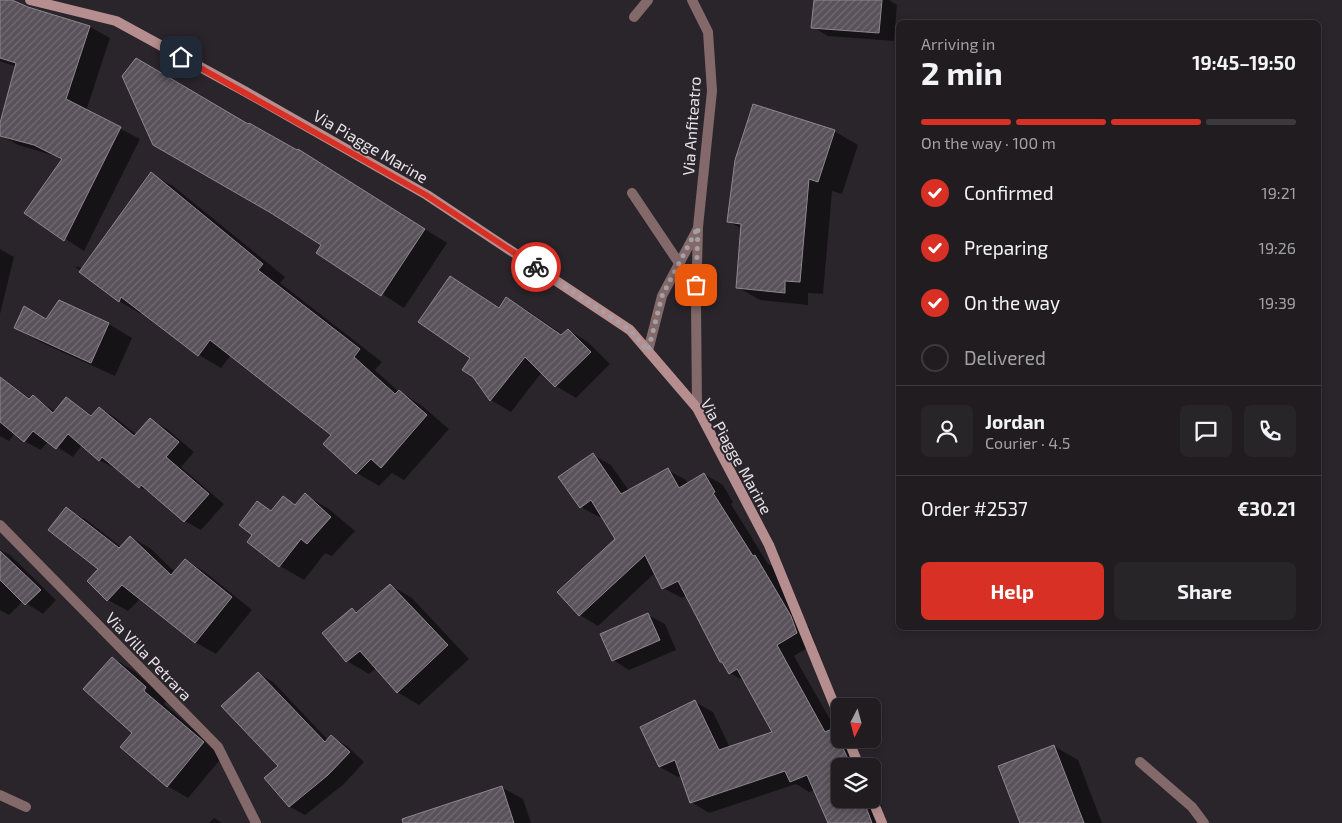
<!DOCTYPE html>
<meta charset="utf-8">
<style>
body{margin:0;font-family:"Exo 2",sans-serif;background:#282529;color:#f1f3f6;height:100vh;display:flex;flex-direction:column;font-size:19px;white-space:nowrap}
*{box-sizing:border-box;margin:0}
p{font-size:16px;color:#a2a1a5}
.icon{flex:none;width:28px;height:28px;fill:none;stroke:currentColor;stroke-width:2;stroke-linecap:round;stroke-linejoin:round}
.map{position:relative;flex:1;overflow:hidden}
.details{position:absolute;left:896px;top:20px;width:425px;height:610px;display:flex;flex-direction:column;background:#201c20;border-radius:8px;box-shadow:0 2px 8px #0003,0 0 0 1px #3d3a3e}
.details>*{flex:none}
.needle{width:32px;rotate:186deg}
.tools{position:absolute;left:831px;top:698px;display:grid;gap:10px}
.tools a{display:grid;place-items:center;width:50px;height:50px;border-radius:8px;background:#201c20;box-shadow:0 2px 8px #0003,0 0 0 1px #3d3a3e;font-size:25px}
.pin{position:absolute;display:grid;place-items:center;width:42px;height:42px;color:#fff;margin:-21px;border-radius:10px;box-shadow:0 2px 8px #0006}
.courier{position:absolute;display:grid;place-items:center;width:50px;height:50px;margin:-25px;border:4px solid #d93025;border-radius:50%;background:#fff;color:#222;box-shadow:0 1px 6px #0007}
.head em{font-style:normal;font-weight:700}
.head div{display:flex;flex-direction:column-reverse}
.head{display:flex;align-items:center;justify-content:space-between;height:85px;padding:0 25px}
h1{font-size:32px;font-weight:700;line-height:38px}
.bar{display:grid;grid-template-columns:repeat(4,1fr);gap:8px 5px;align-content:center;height:60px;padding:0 25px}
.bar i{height:6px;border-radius:4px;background:#3d3a3e}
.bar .selected{background:#d93025}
.bar p{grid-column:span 4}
.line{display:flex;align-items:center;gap:12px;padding:0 25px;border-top:1px solid #3d3a3e}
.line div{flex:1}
.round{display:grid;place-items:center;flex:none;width:52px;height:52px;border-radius:8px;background:#282529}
ol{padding:0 25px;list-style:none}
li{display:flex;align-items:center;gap:15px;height:55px}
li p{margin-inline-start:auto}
li .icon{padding:5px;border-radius:50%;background:#d93025;color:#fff;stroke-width:4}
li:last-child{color:#a2a1a5}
li i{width:28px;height:28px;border:2px solid #3d3a3e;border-radius:50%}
.primary-button{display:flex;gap:10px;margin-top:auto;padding:10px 25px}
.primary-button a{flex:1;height:58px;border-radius:8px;background:#d93025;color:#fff;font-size:20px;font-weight:700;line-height:58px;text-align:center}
.primary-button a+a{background:#282529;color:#f1f3f6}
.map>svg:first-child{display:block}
</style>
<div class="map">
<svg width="1342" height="823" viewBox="0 0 1342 823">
<defs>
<pattern id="building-hatch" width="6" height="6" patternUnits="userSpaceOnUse" patternTransform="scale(1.25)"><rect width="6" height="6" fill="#59525a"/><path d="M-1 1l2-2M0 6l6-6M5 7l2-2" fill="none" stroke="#716b72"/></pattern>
</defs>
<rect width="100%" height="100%" fill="#2a252b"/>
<path fill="#0007" d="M 0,0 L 7,0 L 90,27 L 110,38 L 86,111 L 140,139 L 84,251 L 26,213 L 63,160 L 55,156 L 18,145 L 0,135 L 0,128 L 17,67 L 0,61 Z
M 815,0 L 889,0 L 897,5 L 894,41 L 828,36 L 813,27 Z
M 248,126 L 321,164 L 447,243 L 404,308 L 382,294 L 322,245 Z
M 834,131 L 858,145 L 842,194 L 832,191 L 823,294 L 808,293 L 808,305 L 760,300 L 737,287 L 742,229 L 728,221 Z
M 151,174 L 173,186 L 285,277 L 280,283 L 382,362 L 375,370 L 399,392 L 421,405 L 449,429 L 404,480 L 392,473 L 379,486 L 357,473 L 325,444 L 333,435 L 231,355 L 221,368 L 199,355 L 142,312 L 141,314 L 119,301 L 74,266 L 119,277 Z
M 0,249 L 14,257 L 0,314 Z
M 451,278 L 500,308 L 507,299 L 527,310 L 563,335 L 568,330 L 588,342 L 610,364 L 576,398 L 556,386 L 542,372 L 511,412 L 491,400 L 474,376 L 471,358 Z
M 46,321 L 109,324 L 132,338 L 115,376 L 40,342 L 16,328 Z
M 0,377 L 31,399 L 33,397 L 56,412 L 66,398 L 93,416 L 100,408 L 116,418 L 137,435 L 151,420 L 167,429 L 194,452 L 181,467 L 224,504 L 201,530 L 185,521 L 156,496 L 140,487 L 117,468 L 116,469 L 99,460 L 82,445 L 73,457 L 48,441 L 41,450 L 24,441 L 15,433 L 9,441 L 0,436 Z
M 593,455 L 611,465 L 629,491 L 667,470 L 686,480 L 688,484 L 704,474 L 723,485 L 733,502 L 731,504 L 768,564 L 774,567 L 809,628 L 815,643 L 794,656 L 836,730 L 840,732 L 840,739 L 852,740 L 864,766 L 840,766 L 840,799 L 872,799 L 872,786 L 882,807 L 880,808 L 886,823 L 830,823 L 815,790 L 809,792 L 796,784 L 709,813 L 691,802 L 682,775 L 678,777 L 660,767 L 695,702 L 713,712 L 730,748 L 774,733 L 746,682 L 730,673 L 687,595 L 682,598 L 663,588 L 655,573 L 598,626 L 580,615 L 559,593 L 617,539 L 602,515 L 599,517 L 581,507 Z
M 305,495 L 329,509 L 355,531 L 332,556 L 325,553 L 304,580 L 280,566 L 249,542 L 254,534 L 257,503 L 272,511 L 283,498 L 296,505 Z
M 66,509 L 87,520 L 121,547 L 131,537 L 151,549 L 175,572 L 185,560 L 205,572 L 252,610 L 216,654 L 195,642 L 141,598 L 128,611 L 108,600 L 100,569 Z
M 0,550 L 10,555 L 56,600 L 43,614 L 23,601 L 9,615 L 0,610 Z
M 390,585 L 412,598 L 469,659 L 419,705 L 397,692 L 376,668 L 369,674 L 347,661 L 352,610 L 358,613 Z
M 648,615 L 665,624 L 676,650 L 629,670 L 613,660 Z
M 113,658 L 134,671 L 167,700 L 164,704 L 224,755 L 188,798 L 167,786 L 134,733 Z
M 258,673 L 273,682 L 328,740 L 332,737 L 347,746 L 364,762 L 344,784 L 305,815 L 290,807 L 266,778 L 280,766 Z
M 1054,746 L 1078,760 L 1102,823 L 1021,823 Z
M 501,787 L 523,799 L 531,823 L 433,823 Z
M 214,818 L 222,823 L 209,823 Z"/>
<path fill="url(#building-hatch)" stroke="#8f878f" d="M 0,0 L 12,0 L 28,7 L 90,26 L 66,99 L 121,127 L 64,241 L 24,213 L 62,159 L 34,145 L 0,136 L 0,123 L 16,63 L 0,58 Z
M 814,0 L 882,0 L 879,33 L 811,28 Z
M 136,58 L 248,124 L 249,123 L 297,150 L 298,149 L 425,229 L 381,296 L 316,253 L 321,245 L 271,213 L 153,145 L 122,76 Z
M 753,104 L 835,130 L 818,182 L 809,179 L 800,282 L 785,281 L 785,293 L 736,288 L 741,224 L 727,222 L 735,160 Z
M 151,172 L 263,264 L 258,270 L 360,349 L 354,357 L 395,394 L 399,390 L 427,415 L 381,468 L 371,459 L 356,474 L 323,444 L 331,435 L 210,340 L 198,356 L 121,297 L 119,302 L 79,272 Z
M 450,276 L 499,308 L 506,297 L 561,335 L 568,329 L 591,352 L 555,387 L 525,357 L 490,401 L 473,377 L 462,370 L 470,358 L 418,322 Z
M 59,300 L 109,323 L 91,363 L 14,328 L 24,306 L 46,319 Z
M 0,377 L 29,399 L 33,395 L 53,413 L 66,397 L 91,416 L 99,407 L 134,436 L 150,418 L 179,442 L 166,457 L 209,494 L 184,522 L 141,485 L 139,488 L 102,457 L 99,461 L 68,434 L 56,449 L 33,431 L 24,442 L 0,422 Z
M 593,453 L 621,494 L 668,468 L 679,488 L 704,473 L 715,492 L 713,493 L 753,556 L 755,555 L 791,616 L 797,633 L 777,645 L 825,732 L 834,728 L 847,757 L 840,761 L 840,799 L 863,799 L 872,823 L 828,823 L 807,775 L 790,782 L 785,771 L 690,803 L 675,760 L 659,767 L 640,727 L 695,700 L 719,750 L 772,732 L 737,669 L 729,674 L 722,662 L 720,662 L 678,581 L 662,589 L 645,555 L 579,616 L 557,592 L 615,539 L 591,500 L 580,508 L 558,477 Z
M 305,493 L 331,517 L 307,544 L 301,539 L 279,567 L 247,542 L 252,535 L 239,525 L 257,501 L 271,511 L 283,496 L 295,505 Z
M 66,507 L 119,548 L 130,536 L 171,575 L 185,559 L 232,597 L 195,643 L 122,585 L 107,601 L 87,581 L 98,569 L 48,530 Z
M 0,551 L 41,590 L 25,605 L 0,580 Z
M 390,584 L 448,645 L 397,693 L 360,651 L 346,662 L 322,633 L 352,608 L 356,613 Z
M 648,613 L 660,640 L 612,661 L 600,634 Z
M 112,657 L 146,687 L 144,691 L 204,742 L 167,787 L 120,747 L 132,733 L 83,689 Z
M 258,672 L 325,742 L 331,735 L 350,752 L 328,775 L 289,807 L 264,778 L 278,766 L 221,706 Z
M 1054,745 L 1084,823 L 1020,823 L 998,766 Z
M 502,786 L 514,823 L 403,823 L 402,819 Z"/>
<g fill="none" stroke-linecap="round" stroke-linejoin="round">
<path stroke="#836969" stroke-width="10" d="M 634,17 L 648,0
M 632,193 L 679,263"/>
<path stroke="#836969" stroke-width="10" d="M 692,0 L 708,32 L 712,91 L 698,227 L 696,304 L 697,408
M 648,351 L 662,296 L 697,230
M 0,525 L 218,747 L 256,823
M 1140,762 L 1192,807 L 1204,823
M 0,795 L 26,807"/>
<path stroke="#b78e8f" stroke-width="10" d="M 30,0 L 116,21 L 246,92 L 427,195 L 630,330 L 697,408 L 769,545 L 840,719
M 848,739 L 859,766
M 872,799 L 882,823"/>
</g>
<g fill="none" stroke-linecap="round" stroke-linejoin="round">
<path stroke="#a4a0a5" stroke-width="5" stroke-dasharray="0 9" d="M 536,267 L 630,330 L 648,351 L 662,296 L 698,227 L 696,285"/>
<path stroke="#d93025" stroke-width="6" d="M 181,57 L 426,195 L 536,267"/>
</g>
<g text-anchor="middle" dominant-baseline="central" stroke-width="4" stroke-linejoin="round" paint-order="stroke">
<g font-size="16" fill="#e6e2e6" stroke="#2a252b">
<text transform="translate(691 126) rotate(-86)">Via Anfiteatro</text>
<text transform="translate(371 146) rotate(30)">Via Piagge Marine</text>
<text transform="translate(737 456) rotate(61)">Via Piagge Marine</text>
<text transform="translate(149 656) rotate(46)">Via Villa Petrara</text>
</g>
</g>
</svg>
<div class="tools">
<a><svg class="needle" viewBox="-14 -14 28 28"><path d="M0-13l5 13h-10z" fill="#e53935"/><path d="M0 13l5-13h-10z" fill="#a2a1a5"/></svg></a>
<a><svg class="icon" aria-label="layers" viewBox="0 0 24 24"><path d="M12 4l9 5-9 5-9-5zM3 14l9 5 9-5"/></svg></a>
</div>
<div class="pin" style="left:696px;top:285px;background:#ea580c"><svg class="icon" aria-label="bag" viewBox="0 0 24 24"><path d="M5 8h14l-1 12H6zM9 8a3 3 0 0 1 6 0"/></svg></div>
<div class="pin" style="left:181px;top:57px;background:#1f2937"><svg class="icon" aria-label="home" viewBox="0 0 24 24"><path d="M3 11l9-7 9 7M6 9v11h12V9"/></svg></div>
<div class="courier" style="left:536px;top:267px"><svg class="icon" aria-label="bike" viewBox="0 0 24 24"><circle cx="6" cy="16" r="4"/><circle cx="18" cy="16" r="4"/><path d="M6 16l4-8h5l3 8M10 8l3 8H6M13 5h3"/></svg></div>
<section class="details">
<div class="head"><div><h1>2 min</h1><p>Arriving in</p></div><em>19:45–19:50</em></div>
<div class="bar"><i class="selected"></i><i class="selected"></i><i class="selected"></i><i></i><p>On the way · 100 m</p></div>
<ol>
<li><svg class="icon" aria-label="check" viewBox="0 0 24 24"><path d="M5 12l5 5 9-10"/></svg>Confirmed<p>19:21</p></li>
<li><svg class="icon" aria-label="check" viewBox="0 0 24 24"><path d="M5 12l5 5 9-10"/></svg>Preparing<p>19:26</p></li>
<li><svg class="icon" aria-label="check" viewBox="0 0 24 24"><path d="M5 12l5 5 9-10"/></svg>On the way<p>19:39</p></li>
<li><i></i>Delivered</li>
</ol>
<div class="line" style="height:90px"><a class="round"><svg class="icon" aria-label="person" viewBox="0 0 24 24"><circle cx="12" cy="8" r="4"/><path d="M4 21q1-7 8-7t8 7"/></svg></a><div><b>Jordan</b><p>Courier · 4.5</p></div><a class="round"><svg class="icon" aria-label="chat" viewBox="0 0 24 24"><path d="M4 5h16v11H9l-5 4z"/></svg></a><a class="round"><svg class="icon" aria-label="phone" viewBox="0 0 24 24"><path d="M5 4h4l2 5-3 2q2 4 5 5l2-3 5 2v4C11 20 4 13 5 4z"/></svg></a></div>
<div class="line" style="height:65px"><div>Order #2537</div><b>€30.21</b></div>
<div class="primary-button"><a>Help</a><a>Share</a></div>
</section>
</div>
